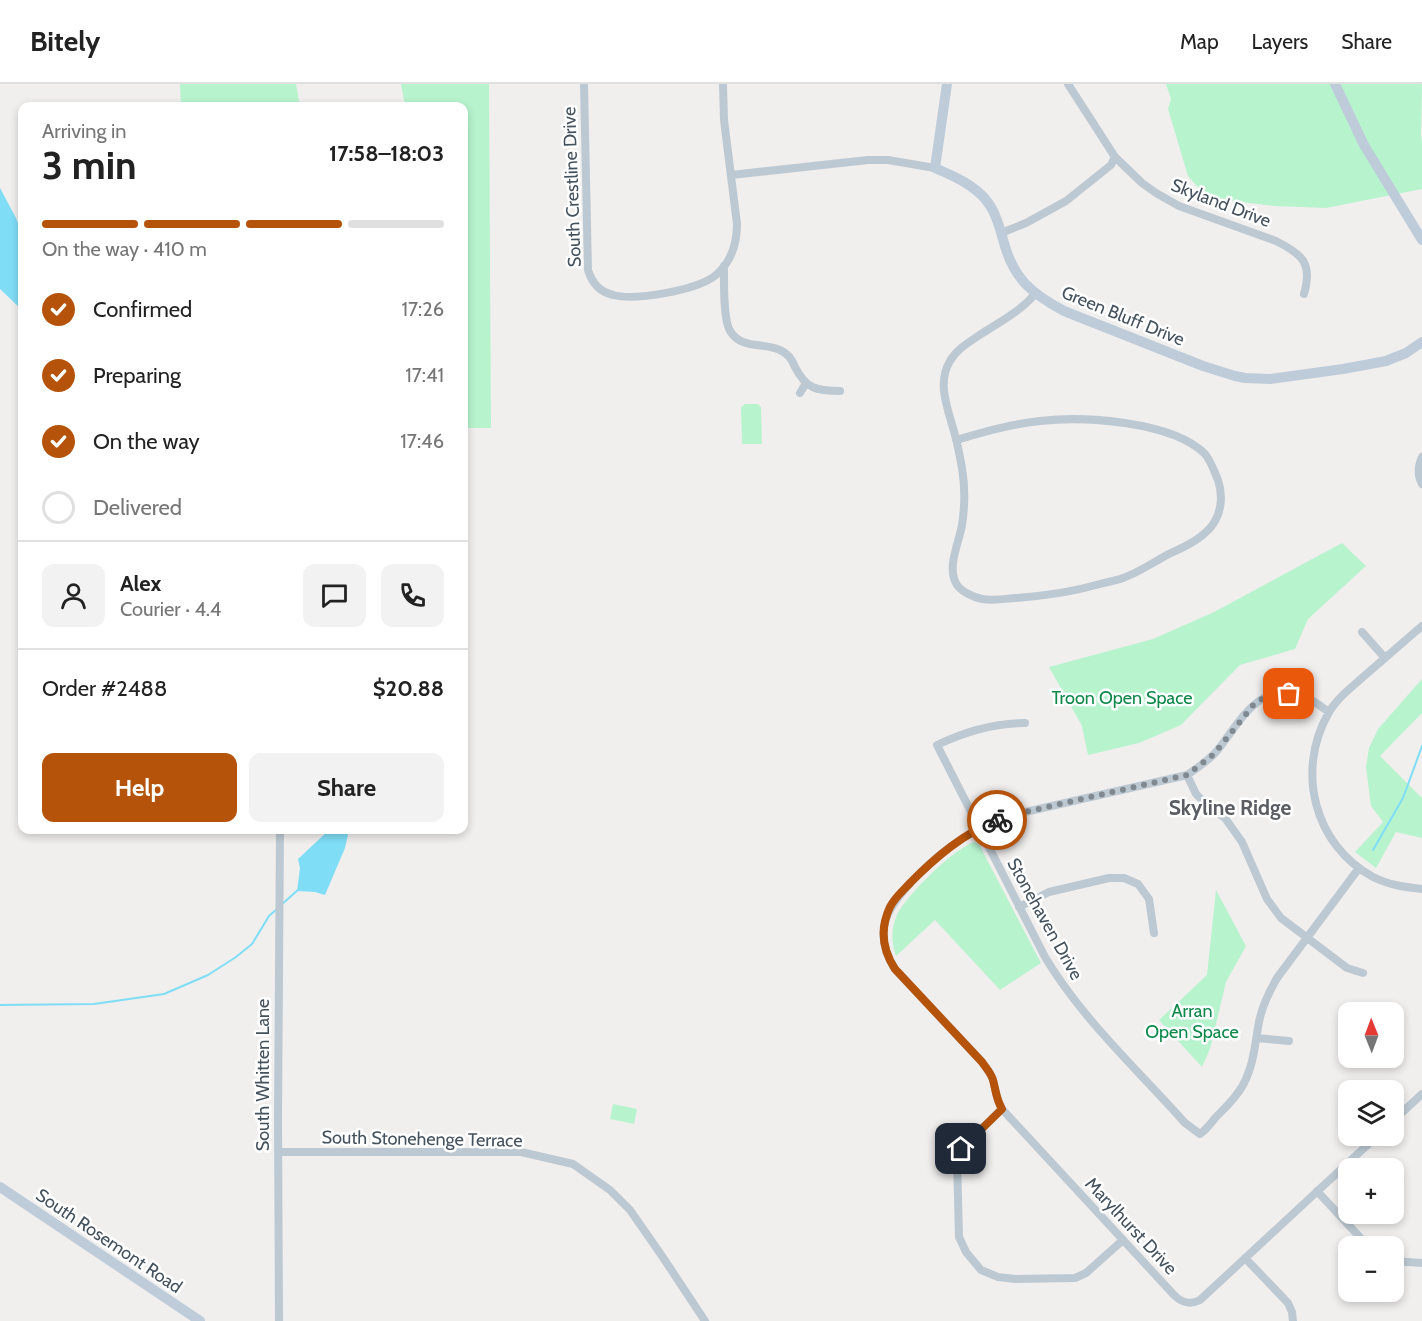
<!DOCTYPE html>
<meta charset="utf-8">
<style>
body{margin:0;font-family:Cabin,sans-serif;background:#f2f2f2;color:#222;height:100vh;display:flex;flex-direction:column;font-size:22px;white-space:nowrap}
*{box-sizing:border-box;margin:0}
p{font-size:20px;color:#767676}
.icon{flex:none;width:33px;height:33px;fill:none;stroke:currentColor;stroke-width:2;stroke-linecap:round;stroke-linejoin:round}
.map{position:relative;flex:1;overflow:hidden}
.sheet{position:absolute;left:18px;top:18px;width:450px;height:732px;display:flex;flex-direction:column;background:#fff;border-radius:12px;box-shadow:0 3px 9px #0003}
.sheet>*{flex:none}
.needle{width:39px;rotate:359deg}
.controls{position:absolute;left:1338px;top:918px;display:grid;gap:12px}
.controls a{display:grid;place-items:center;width:66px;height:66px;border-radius:12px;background:#fff;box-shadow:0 3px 9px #0003;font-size:30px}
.pin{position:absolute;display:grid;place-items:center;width:51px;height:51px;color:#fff;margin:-26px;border-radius:12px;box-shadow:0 3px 9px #0006}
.courier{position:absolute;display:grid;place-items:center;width:60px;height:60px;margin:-30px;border:4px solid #b45309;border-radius:50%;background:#fff;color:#222;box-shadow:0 2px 8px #0007}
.summary em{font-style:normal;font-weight:700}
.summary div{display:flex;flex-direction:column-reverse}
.summary{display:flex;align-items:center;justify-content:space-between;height:102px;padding:0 24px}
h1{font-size:39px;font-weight:700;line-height:45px}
.bar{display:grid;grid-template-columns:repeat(4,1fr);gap:9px 6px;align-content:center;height:72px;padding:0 24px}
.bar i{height:8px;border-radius:4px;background:#e0e0e0}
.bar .current{background:#b45309}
.bar p{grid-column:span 4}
.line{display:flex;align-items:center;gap:15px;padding:0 24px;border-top:2px solid #e0e0e0}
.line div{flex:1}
.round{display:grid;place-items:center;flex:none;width:63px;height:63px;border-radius:12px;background:#f2f2f2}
ol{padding:0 24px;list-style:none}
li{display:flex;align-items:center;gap:18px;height:66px}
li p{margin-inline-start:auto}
li .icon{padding:6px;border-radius:50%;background:#b45309;color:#fff;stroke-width:4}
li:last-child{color:#767676}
li i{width:33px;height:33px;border:3px solid #e0e0e0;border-radius:50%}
.action{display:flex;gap:12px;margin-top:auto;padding:12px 24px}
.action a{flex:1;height:69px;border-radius:12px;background:#b45309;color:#fff;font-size:24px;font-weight:700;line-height:69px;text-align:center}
.action a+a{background:#f2f2f2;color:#222}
header{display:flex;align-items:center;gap:36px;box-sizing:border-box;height:84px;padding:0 30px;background:#fff;border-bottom:2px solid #e0e0e0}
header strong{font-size:28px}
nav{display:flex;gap:33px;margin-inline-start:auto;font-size:21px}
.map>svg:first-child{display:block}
</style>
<header>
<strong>Bitely</strong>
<nav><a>Map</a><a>Layers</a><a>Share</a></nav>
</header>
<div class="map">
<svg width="1422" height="1237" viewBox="0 0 1422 1237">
<rect width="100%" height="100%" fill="#f1eeee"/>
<path fill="#b7f4ce" d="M 180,0 L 296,0 L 300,22 L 181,22 Z
M 401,0 L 489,0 L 491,344 L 464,344 L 464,22 L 405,22 Z
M 1166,0 L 1422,0 L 1421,51 L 1422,60 L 1422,105 L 1326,124 L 1275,122 L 1226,116 L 1204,110 L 1188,92 L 1168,25 L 1171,15 Z
M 745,320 L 758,320 L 761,323 L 762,360 L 742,360 L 741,323 Z
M 1342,459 L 1366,482 L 1308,535 L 1295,565 L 1240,581 L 1181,641 L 1139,659 L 1088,671 L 1082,642 L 1049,583 L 1153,555 L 1214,528 Z
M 1422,595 L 1422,629 L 1380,672 L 1422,714 L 1422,754 L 1396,748 L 1376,784 L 1355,768 L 1383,738 L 1371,722 L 1366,683 L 1369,664 L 1378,645 Z
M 975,758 L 980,762 L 985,772 L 1041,879 L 1000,906 L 935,836 L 896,872 C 891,858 891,844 897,831 C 905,813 956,762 975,758 Z
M 1216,806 L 1246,862 L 1226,898 L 1210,965 L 1202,983 L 1159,936 L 1207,891 Z
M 613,1020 L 637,1025 L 634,1040 L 610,1035 Z"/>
<path fill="#7fdef6" d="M 0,104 L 16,134 L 22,149 L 22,224 L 20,224 L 0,205 Z
M 329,746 L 349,746 L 345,764 L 325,811 L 315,808 L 297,807 L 300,784 L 298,775 Z"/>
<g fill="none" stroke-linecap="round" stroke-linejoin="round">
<path stroke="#7fdef6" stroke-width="2" d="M 1373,766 L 1403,714 L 1422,662
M 281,821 L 299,805
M 0,921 L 94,920 L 164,910 L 208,891 L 236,873 L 252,860 L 269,832 L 277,825"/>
<path stroke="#bdc9d2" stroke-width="8" d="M 584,0 L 588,186 C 592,199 600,208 613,211 C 636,217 698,206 716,191 C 731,178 737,159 737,140 L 724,36 L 723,0
M 1068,0 L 1115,73 L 1142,99 L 1156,109 L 1179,122 L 1276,157 C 1302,170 1313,179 1304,210
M 731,91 L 868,76 L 888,76 L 935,84
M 1001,149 L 1026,139 L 1066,117 L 1111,81 L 1115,73
M 724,182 C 724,197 723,235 730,247 C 742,266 763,258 780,266 C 787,269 792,275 795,283 C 806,305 817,307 840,307
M 800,309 L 806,299
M 956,356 C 984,348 1011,340 1040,337 C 1083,332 1172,337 1205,370 C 1211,377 1214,387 1218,396 C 1224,414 1221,435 1206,448 C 1195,459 1179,465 1165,472 C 1151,480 1137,489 1123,494 C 1115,497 1107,498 1100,500 C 1072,508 1044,512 1015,514 C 1004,515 992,517 982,515 C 973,513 962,508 957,501 C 946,484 959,459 962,441 C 965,422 965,402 962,384 C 960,373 958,362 955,351 C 949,328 936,300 950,277 C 956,266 968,259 978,252 C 998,239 1020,228 1035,210
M 1422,373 C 1418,382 1417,391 1422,400
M 1422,542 C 1402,559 1383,576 1363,593 C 1351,604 1336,615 1328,630 C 1296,687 1314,761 1373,793 C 1389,801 1405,803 1422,805
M 1362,548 L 1385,574
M 1329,628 C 1321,623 1314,616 1305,613 C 1259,594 1240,639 1216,668 C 1208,677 1197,684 1187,691 L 1012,731 C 975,743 944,764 917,792 C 889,821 870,846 895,885 L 982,978 C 986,984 991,989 993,996 C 996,1007 996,1015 1002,1025 L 1174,1211 C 1182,1219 1190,1221 1200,1216 L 1377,1052
M 1025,639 C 994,639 966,647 937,661 L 1045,873 C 1082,935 1137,985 1185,1039 L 1200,1050 C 1207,1045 1211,1039 1216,1033 C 1226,1023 1236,1014 1243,1001 C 1254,981 1255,959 1259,938 C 1262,922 1269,908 1277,894 L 1359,784
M 1187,691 L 1196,710 L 1208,722 L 1225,734 L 1242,758 L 1267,815 L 1281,834 L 1347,884 L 1363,889
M 1019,823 L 1049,808 L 1109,794 L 1124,794 L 1138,800 L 1149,815 L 1154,849
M 1257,954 L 1289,957
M 1002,1025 L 961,1065 L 957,1074 L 959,1153 L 966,1168 L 981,1186 L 998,1193 L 1015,1195 L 1075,1194 L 1086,1189 L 1123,1156
M 1394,1036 L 1422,1010
M 278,1068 L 521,1068 L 573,1080 L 610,1106 L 630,1126 L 662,1172 L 705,1237
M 1317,1107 L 1368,1162
M 1245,1174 L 1288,1219 L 1292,1228 L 1293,1237
M 1394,1177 L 1422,1179
M 279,1237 L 278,1034 L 280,746"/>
<path stroke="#beccda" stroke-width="10" d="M 947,0 L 935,84 C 953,92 973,100 986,116 C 996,128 1000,145 1004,159 C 1014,195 1032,210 1064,227 L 1203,282 L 1235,292 L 1245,294 L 1270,295 L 1343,285 L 1386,277 L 1406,269 L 1422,258
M 1335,0 L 1364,61 L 1422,156
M 0,1103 L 200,1237"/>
</g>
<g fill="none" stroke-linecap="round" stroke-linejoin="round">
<path stroke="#818990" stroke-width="6" stroke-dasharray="0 10.8" d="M 997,736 L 1012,731 L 1187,691 L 1214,670 L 1255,619 C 1266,612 1276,609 1289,610"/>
<path stroke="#b45309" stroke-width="8" d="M 961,1065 L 1002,1025 C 996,1015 996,1007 993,996 C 991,989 986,984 982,978 L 895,885 C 882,865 880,844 890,823 C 895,813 904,806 911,798 C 937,772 963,750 997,736"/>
</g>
<g text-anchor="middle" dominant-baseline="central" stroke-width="5" stroke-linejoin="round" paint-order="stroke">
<g font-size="18" fill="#44525e" stroke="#fff">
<text transform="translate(572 103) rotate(-92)">South Crestline Drive</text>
<text transform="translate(1221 119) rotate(21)">Skyland Drive</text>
<text transform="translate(1123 232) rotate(22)">Green Bluff Drive</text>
<text transform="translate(1045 835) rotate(61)">Stonehaven Drive</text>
<text transform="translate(263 991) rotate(-90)">South Whitten Lane</text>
<text transform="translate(422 1055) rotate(1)">South Stonehenge Terrace</text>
<text transform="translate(1131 1142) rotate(47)">Marylhurst Drive</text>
<text transform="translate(109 1157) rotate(34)">South Rosemont Road</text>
</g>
<g font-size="18" fill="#0c8849" stroke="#fff">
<text x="1122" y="614">Troon Open Space</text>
<text x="1192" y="927">Arran<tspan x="1192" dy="21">Open Space</tspan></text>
</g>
<g font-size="21" font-weight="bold" fill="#5a5e64" stroke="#fff">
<text x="1230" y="723">Skyline Ridge</text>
</g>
</g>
</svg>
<div class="controls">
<a><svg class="needle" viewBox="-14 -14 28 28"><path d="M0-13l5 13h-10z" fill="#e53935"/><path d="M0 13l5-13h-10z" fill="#767676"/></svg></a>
<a><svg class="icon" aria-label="layers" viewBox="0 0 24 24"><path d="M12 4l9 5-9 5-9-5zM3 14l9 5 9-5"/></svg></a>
<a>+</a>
<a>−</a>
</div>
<div class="pin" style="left:1289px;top:610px;background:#ea580c"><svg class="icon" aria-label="bag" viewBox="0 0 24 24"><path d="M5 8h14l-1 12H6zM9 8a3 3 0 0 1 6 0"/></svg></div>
<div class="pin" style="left:961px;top:1065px;background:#1f2937"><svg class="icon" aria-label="home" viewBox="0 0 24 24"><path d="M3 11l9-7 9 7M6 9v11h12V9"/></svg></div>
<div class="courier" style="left:997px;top:736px"><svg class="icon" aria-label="bike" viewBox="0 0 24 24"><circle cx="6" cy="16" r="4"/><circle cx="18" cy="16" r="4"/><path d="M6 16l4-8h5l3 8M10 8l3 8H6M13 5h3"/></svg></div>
<section class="sheet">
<div class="summary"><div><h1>3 min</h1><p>Arriving in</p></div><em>17:58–18:03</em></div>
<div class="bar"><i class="current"></i><i class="current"></i><i class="current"></i><i></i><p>On the way · 410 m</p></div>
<ol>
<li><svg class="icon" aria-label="check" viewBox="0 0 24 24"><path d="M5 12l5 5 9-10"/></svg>Confirmed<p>17:26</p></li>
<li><svg class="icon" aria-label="check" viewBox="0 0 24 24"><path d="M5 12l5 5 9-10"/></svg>Preparing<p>17:41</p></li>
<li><svg class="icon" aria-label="check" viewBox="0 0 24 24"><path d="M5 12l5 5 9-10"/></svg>On the way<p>17:46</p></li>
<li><i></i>Delivered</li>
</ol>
<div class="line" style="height:108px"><a class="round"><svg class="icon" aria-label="person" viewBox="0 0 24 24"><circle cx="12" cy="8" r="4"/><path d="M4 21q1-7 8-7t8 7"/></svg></a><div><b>Alex</b><p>Courier · 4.4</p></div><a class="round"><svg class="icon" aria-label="chat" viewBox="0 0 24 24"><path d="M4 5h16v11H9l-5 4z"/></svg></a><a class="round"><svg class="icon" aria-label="phone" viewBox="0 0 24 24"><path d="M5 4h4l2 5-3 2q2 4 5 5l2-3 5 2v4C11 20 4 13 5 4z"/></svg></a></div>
<div class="line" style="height:78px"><div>Order #2488</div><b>$20.88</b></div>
<div class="action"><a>Help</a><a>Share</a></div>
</section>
</div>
